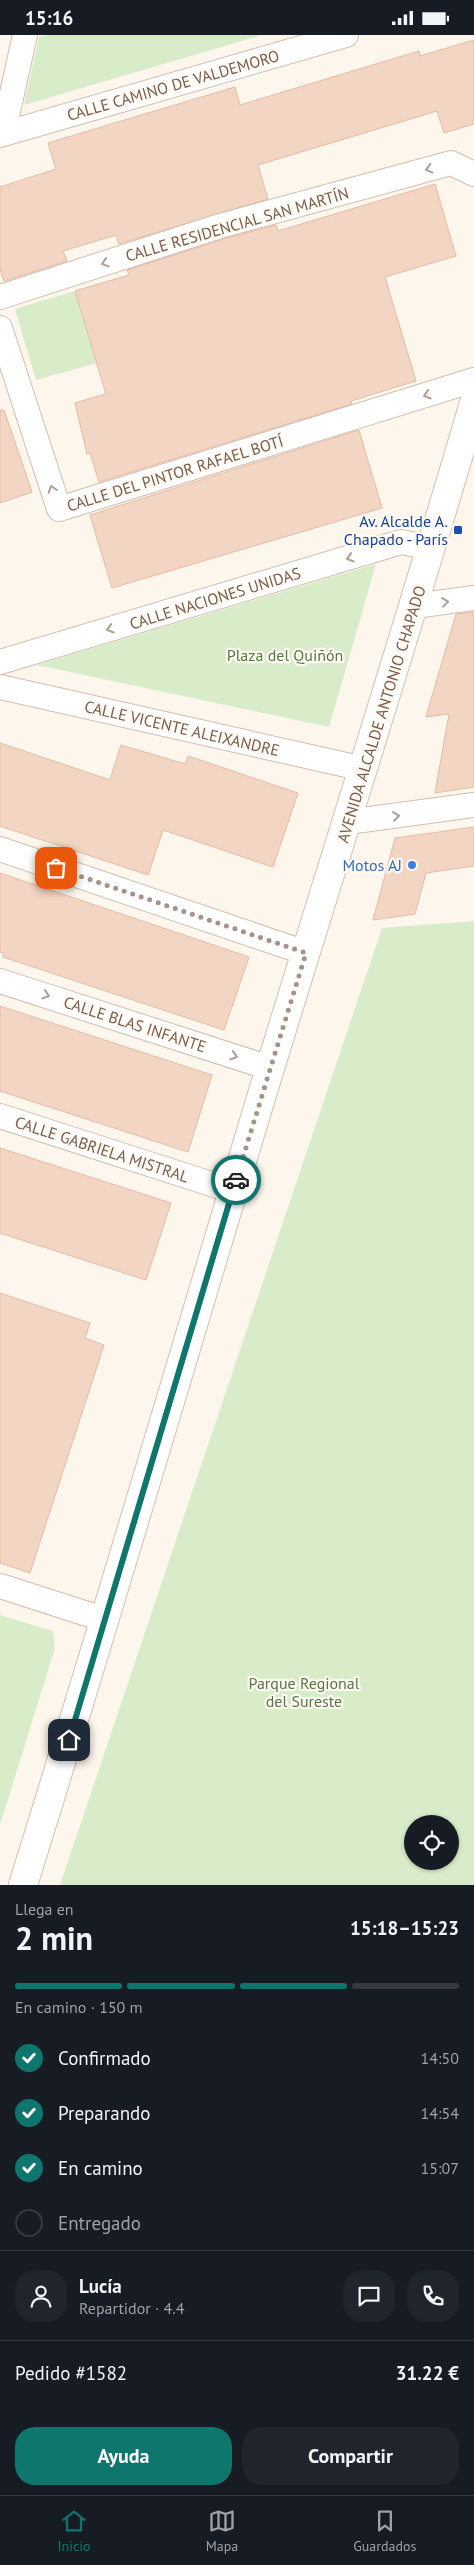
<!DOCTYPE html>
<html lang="es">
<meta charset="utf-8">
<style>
body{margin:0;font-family:"PT Sans",sans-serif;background:#20242c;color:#f1f3f6;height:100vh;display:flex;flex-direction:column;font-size:19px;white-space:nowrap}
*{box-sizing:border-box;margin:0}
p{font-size:16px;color:#9ea1a6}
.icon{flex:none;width:28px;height:28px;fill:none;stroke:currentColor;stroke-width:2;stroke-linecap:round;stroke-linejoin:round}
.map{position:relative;height:1850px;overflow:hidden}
.side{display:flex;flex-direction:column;background:#171b24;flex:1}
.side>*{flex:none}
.buttons{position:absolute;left:404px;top:1780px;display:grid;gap:10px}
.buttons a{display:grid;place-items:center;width:55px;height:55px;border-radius:50%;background:#171b24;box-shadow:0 1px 4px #0004;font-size:25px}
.pin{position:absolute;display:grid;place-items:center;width:42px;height:42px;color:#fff;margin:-21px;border-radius:10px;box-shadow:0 2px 8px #0006}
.courier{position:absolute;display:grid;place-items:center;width:50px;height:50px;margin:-25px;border:4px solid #0f766e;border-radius:50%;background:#fff;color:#222;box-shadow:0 1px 6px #0007}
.head em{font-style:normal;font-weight:800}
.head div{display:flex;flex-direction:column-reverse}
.head{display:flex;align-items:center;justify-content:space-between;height:85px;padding:0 15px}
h1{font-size:32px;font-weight:800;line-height:38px}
.bar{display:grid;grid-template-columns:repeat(4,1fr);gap:8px 5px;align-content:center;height:60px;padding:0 15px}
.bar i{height:6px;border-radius:4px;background:#363941}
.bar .current{background:#0f766e}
.bar p{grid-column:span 4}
.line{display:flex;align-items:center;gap:12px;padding:0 15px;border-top:1px solid #363941}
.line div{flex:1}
.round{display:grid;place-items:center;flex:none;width:52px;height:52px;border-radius:20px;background:#20242c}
ol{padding:0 15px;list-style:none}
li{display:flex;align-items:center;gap:15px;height:55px}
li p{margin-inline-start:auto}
li .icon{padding:5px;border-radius:50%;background:#0f766e;color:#fff;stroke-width:4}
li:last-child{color:#9ea1a6}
li i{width:28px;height:28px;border:2px solid #363941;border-radius:50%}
.button{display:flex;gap:10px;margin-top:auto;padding:10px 15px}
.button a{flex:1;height:58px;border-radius:20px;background:#0f766e;color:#fff;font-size:20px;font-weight:800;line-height:58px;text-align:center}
.button a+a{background:#20242c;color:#f1f3f6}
.status{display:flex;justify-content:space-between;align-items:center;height:35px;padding:0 25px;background:#171b24;direction:ltr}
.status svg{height:14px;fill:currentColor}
.menu{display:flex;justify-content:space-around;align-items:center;height:70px;border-top:1px solid #363941;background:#171b24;font-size:14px;color:#9ea1a6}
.menu a{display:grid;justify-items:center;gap:2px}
.menu .current{color:#0f766e}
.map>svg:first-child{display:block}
</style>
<div class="status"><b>15:16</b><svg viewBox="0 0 49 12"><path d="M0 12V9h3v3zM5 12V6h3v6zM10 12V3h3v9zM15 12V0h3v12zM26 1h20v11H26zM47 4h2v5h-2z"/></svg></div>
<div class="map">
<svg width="474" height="1850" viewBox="0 0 474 1850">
<rect width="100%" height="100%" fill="#fdf6ec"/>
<path fill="#d8ecc9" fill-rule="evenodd" d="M 45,0 L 262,0 L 24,70 L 39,2 Z
M 75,256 L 97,328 L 36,345 L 15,274 Z
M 376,529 L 329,692 L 37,630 Z
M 474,886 L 474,1850 L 60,1850 L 382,893 ZM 412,1789 L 450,1789 L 450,1826 L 412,1826 Z
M 0,1580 L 53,1596 L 55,1613 L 0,1790 Z"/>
<path fill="#f3d5c3" stroke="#e6bba3" d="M 474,5 L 474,89 L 444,98 L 437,76 L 258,130 L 268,164 L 119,209 L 116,200 L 63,216 L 67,226 L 4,246 L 0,235 L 0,152 L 56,134 L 48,108 L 235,52 L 240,70 L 419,16 L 420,21 Z
M 435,149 L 456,221 L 385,242 L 416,346 L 351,366 L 352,369 L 99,447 L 90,418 L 87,419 L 75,368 L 106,359 L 75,256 L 129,240 L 127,235 L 224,204 L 276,190 L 278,196 Z
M 0,375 L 4,375 L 32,457 L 0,468 Z
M 359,395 L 382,473 L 112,553 L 90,480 Z
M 474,577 L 474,752 L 435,758 L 449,679 L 426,682 L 456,579 Z
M 0,708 L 110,745 L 121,710 L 185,729 L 188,721 L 298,758 L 273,832 L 163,795 L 148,840 L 0,791 Z
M 474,792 L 474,831 L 426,838 L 415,879 L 373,885 L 395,803 Z
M 0,838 L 249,922 L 224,995 L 3,922 L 4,918 L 0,917 Z
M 0,971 L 212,1040 L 188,1117 L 0,1056 Z
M 0,1113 L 171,1168 L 146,1245 L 0,1198 Z
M 0,1258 L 90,1288 L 85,1303 L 104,1310 L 30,1538 L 0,1528 Z"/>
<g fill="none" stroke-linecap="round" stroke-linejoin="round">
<defs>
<path id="street" d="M 3,99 L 25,0
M 0,100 L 346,0
M 0,262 L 220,191 L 451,128 L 474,139
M 0,293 L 59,474 L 474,345
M 415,571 L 474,563
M 0,627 L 401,507 L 431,513
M 0,652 L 364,734
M 348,787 L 474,770
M 0,814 L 306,918
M 0,946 L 270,1033
M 0,1081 L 233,1156
M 0,1551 L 106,1585"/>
<path id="secondary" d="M 23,1850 C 106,1585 184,1318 264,1053 C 334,824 407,597 474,368"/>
</defs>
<use href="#street" stroke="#d1beb0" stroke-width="26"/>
<use href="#secondary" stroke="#d6c0b0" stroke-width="30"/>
<use href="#street" stroke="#fff" stroke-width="24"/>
<use href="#secondary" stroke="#fff" stroke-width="28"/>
</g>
<defs><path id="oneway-chevron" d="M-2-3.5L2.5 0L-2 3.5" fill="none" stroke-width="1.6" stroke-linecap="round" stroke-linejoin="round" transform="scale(1.25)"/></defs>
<g stroke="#af9d94">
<use href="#oneway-chevron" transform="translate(429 134) rotate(165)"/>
<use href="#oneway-chevron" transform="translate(105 228) rotate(162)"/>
<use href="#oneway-chevron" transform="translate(427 360) rotate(163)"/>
<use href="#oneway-chevron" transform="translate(52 454) rotate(-108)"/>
<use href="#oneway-chevron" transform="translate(350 523) rotate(163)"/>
<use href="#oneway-chevron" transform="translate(445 567) rotate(-7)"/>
<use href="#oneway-chevron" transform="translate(110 594) rotate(163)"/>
<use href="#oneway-chevron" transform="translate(396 781) rotate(-8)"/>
<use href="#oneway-chevron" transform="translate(46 960) rotate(18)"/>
<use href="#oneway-chevron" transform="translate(234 1021) rotate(18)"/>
</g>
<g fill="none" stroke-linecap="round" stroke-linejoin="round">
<path stroke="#a89285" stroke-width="5" stroke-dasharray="0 9" d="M 56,833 L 306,918 L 236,1145"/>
<path stroke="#0f766e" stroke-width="6" d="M 69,1705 L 236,1145"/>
</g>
<rect fill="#1a4fb4" stroke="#fffaf3" stroke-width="2" x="453" y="490" width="10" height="10" rx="2.5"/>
<circle fill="#3f7fe0" stroke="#fffaf3" stroke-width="2" cx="412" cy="830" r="5"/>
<g text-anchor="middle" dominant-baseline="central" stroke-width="4.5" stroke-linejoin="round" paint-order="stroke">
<g font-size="16" fill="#7a5c4d" stroke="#fffaf3">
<text transform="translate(173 50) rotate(-16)">CALLE CAMINO DE VALDEMORO</text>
<text transform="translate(237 189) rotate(-16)">CALLE RESIDENCIAL SAN MARTÍN</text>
<text transform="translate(175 438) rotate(-17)">CALLE DEL PINTOR RAFAEL BOTÍ</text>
<text transform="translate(215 563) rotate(-17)">CALLE NACIONES UNIDAS</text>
<text transform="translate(381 679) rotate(-73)">AVENIDA ALCALDE ANTONIO CHAPADO</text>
<text transform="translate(182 693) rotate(13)">CALLE VICENTE ALEIXANDRE</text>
<text transform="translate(135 989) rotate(18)">CALLE BLAS INFANTE</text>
<text transform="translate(102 1114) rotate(18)">CALLE GABRIELA MISTRAL</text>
</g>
<g font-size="16" fill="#164399" stroke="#fffaf3" text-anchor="end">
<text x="448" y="486">Av. Alcalde A.<tspan x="448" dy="18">Chapado - París</tspan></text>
</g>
<g font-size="16" fill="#537a41" stroke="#fffaf3">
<text x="285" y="620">Plaza del Quiñón</text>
<text x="304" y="1648">Parque Regional<tspan x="304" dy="18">del Sureste</tspan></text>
</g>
<g font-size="16" fill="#366cbe" stroke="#fffaf3" text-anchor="end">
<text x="402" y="830">Motos AJ</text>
</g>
</g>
</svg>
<div class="buttons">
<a><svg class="icon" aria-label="locate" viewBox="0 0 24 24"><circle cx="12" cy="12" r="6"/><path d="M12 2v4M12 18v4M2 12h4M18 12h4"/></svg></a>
</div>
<div class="pin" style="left:56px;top:833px;background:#ea580c"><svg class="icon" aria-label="bag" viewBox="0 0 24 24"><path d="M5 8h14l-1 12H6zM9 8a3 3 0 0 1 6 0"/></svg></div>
<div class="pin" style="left:69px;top:1705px;background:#1f2937"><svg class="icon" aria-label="home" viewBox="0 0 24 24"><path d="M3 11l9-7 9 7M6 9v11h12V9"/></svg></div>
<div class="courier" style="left:236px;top:1145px"><svg class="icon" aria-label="car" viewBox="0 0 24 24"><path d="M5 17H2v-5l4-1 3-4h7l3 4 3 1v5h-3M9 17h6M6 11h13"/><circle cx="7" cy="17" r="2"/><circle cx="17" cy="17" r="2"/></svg></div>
</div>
<section class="side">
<div class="head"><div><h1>2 min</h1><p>Llega en</p></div><em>15:18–15:23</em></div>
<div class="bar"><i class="current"></i><i class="current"></i><i class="current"></i><i></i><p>En camino · 150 m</p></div>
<ol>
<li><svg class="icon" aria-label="check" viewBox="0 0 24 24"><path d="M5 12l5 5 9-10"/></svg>Confirmado<p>14:50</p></li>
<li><svg class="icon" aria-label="check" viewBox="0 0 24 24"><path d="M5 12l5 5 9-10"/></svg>Preparando<p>14:54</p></li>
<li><svg class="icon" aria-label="check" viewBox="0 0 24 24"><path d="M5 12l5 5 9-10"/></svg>En camino<p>15:07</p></li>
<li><i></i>Entregado</li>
</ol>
<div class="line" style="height:90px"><a class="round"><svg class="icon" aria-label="person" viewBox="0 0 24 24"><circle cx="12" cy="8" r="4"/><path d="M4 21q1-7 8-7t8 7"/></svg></a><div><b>Lucía</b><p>Repartidor · 4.4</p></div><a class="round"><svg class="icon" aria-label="chat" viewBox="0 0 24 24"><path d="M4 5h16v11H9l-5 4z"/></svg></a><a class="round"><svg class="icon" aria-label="phone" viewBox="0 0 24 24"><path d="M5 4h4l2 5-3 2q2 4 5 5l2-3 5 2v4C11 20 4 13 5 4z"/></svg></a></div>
<div class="line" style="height:65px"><div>Pedido #1582</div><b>31.22 €</b></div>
<div class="button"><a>Ayuda</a><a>Compartir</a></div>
</section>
<nav class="menu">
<a class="current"><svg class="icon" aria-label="home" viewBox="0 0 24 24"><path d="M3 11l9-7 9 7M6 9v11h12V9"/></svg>Inicio</a>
<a><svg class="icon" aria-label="map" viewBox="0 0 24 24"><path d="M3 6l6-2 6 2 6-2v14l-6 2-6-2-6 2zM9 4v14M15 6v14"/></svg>Mapa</a>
<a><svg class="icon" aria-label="saved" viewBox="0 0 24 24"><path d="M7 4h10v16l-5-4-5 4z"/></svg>Guardados</a>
</nav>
